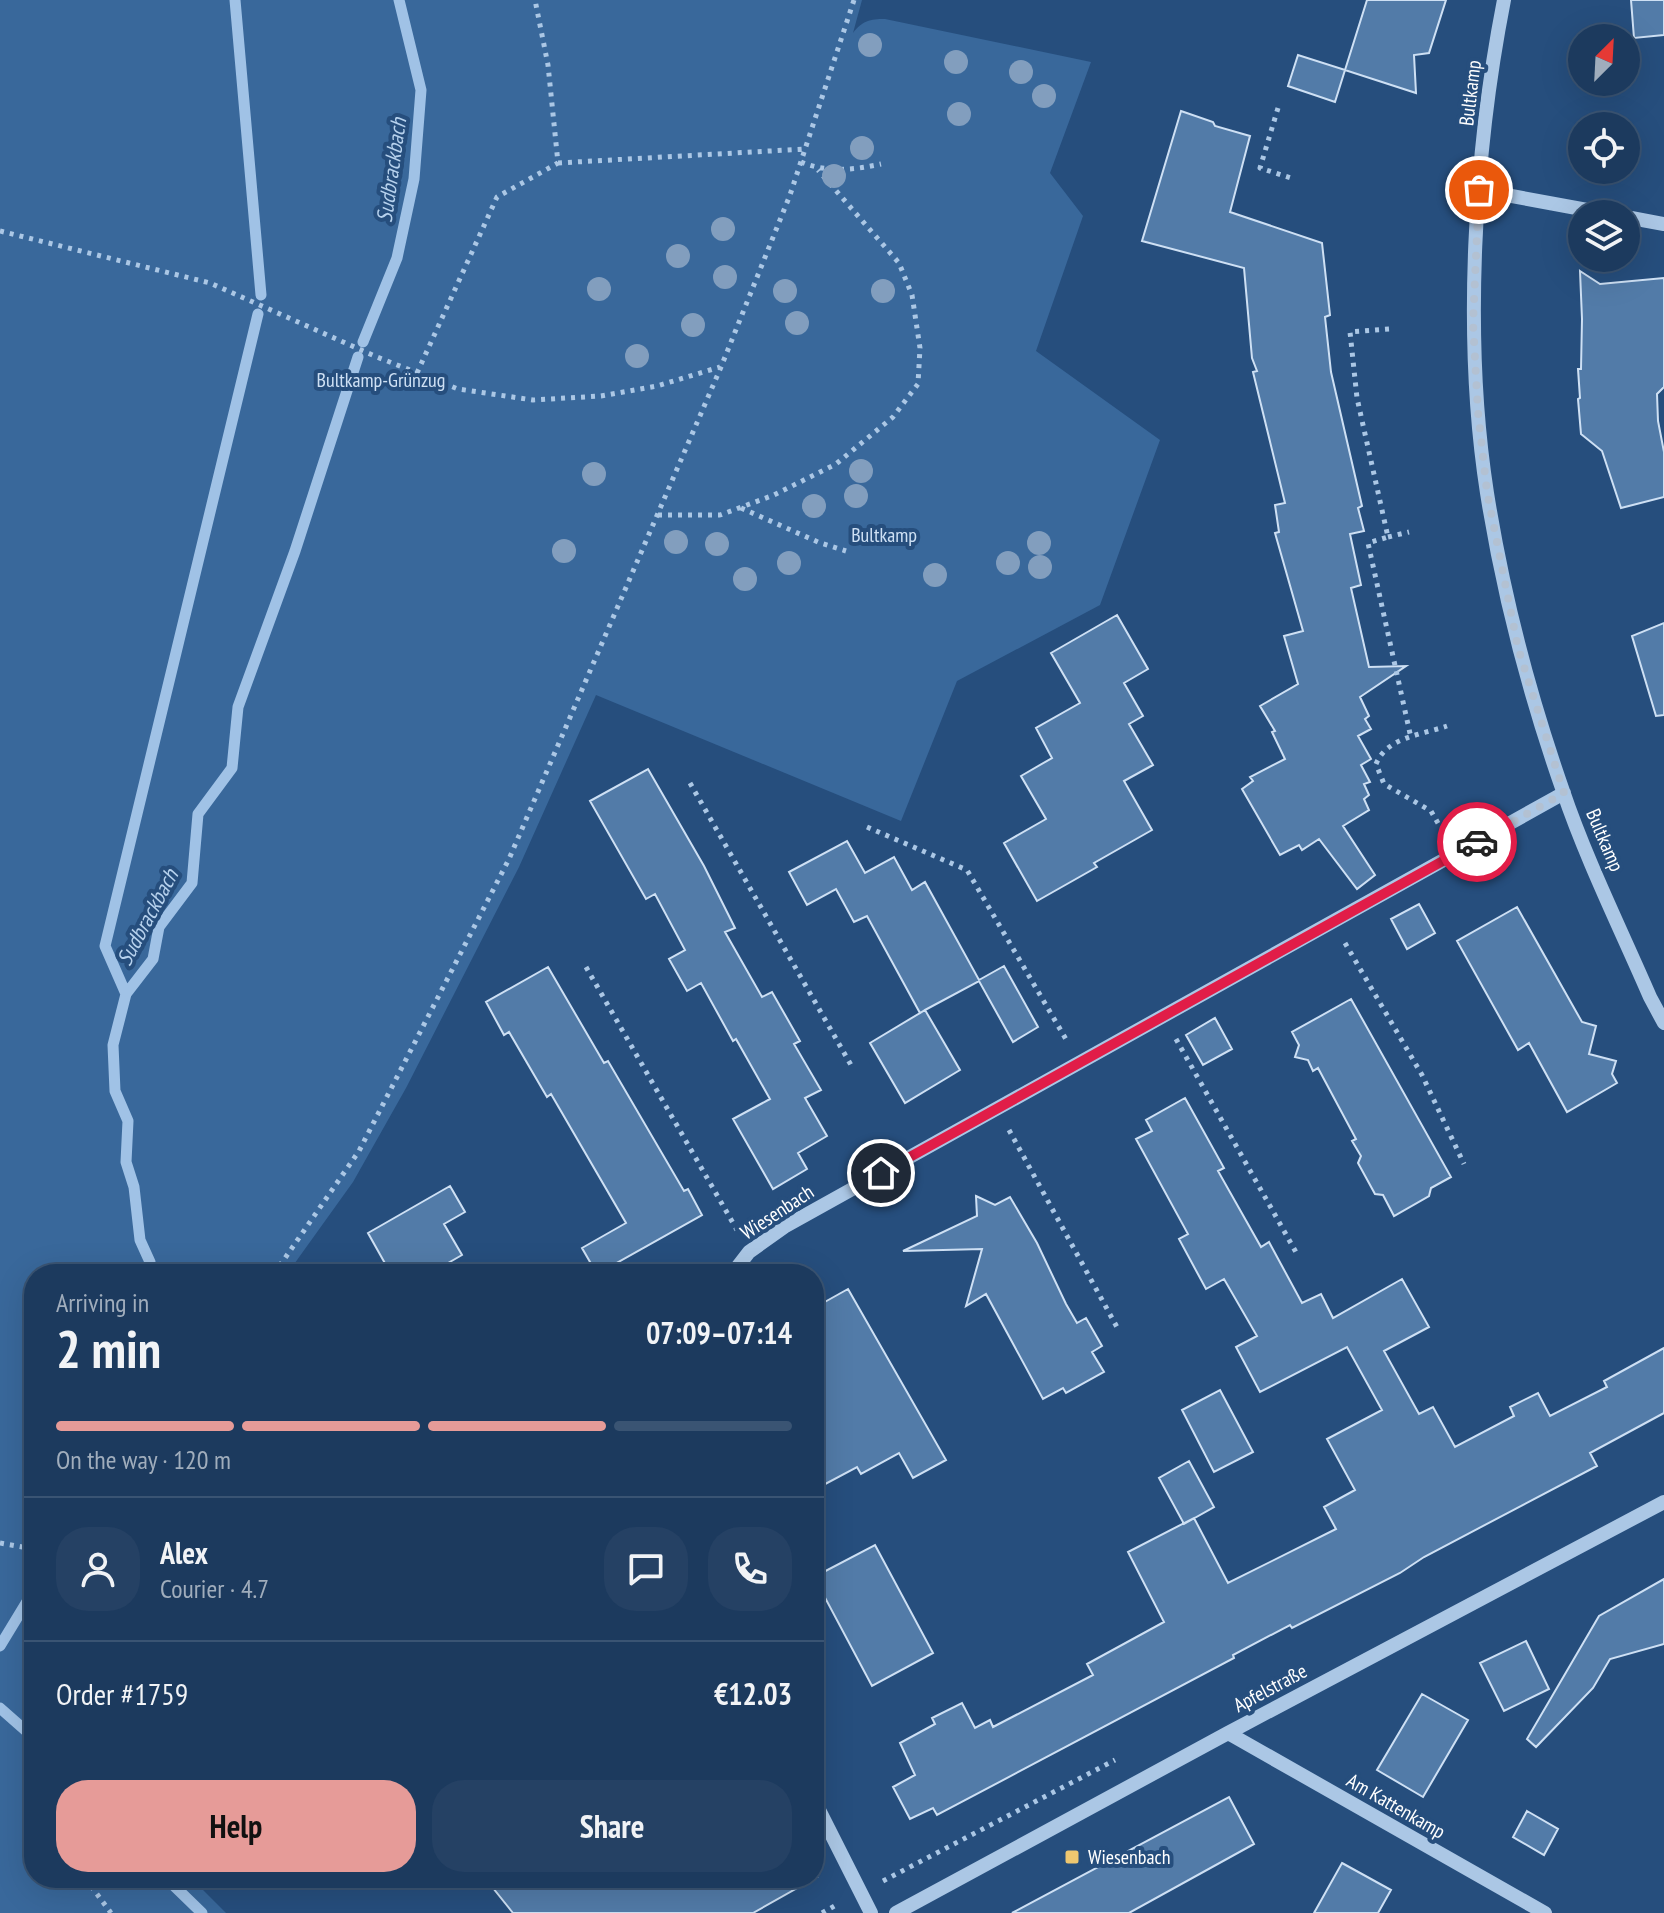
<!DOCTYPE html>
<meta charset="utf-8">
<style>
body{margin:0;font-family:"PT Sans Narrow",sans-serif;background:#254164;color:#f1f3f6;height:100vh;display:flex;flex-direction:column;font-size:30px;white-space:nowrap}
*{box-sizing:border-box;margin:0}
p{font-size:26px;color:#a0adbc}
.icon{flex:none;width:44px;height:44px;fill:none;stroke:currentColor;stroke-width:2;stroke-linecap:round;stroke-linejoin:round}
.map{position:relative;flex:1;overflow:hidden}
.panel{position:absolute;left:24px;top:1264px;width:800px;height:624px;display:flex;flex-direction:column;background:#1c3a5e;border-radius:32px;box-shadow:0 8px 32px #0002,0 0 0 2px #3a5473}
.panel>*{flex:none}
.needle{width:52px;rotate:24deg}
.controls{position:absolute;left:1568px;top:24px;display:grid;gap:16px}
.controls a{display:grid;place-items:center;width:72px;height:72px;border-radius:50%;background:#1c3a5e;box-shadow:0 8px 32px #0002,0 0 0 2px #3a5473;font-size:40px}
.pin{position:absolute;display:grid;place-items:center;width:68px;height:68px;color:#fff;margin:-34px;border:4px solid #fff;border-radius:50%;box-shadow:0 2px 8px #0007}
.courier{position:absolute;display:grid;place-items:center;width:80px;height:80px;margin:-40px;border:6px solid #e11d48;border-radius:50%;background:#fff;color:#222;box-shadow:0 2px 10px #0007}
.overview em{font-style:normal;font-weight:600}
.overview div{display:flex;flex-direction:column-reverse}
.overview{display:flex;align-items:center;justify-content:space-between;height:136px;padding:0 32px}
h1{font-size:52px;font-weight:600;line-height:60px}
.bar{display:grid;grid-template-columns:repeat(4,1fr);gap:12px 8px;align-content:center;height:96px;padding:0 32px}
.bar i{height:10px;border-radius:6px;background:#3a5473}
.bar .current{background:#e69b98}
.bar p{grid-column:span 4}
.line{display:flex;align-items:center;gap:20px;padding:0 32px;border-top:2px solid #3a5473}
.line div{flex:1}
.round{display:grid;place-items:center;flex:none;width:84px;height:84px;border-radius:32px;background:#254164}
.cta{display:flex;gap:16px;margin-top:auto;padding:16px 32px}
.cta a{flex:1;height:92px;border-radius:32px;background:#e69b98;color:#111;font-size:32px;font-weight:600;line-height:92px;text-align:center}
.cta a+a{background:#254164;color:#f1f3f6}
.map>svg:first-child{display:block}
</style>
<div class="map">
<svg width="1664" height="1913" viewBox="0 0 1664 1913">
<rect width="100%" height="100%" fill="#264e7d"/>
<path fill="#39689b" d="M 0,0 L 862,0 L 853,33 C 862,21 870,19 885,19 L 1091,62 L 1050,173 L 1083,216 L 1036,351 L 1160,440 L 1100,605 L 957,681 L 901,821 L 596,695 L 519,867 L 406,1088 L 353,1182 L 287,1274 L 34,1274 L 34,1878 L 191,1878 L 226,1913 L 0,1913 Z"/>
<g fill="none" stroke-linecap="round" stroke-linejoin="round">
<path stroke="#a0c2e6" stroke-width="11" d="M 235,0 L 261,295
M 363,342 L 397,258 L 414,179 L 421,90 L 399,0
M 126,994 L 105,946 L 258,314
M 146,1274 L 150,1262 L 140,1240 L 134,1187 L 126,1162 L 128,1121 L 115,1091 L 113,1045 L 126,994 L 153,959 L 159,927 L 192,883 L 198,814 L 232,768 L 238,707 L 295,551 L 358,357
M 0,1646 L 34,1590
M 0,1708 L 34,1738
M 166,1878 L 202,1913"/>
</g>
<path fill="#527ba8" stroke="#cee0f4" stroke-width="2" d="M 1367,0 L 1446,0 L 1429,53 L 1414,55 L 1416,93 L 1345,70 L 1335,102 L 1288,86 L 1298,55 L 1345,70 Z
M 1631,0 L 1664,0 L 1664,35 L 1634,38 Z
M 1181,111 L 1213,122 L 1215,126 L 1250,136 L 1230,212 L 1322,243 L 1330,315 L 1325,317 L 1331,372 L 1362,506 L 1358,508 L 1364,531 L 1350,534 L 1361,585 L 1351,588 L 1369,667 L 1406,666 L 1360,697 L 1369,716 L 1365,719 L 1371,729 L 1358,736 L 1371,759 L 1361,765 L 1370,782 L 1364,784 L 1369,795 L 1364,799 L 1369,810 L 1343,826 L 1375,875 L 1357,889 L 1319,839 L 1302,850 L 1299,845 L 1280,855 L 1242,789 L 1253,781 L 1250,777 L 1285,759 L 1272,732 L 1275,731 L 1260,706 L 1298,684 L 1284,636 L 1303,631 L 1275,533 L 1279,532 L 1275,505 L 1285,503 L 1253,372 L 1257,371 L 1252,358 L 1244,268 L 1142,241 Z
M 1580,271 L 1600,284 L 1664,278 L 1664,387 L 1657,394 L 1658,421 L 1664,452 L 1664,497 L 1621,508 L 1602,451 L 1581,434 L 1578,399 L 1580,398 L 1578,369 L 1581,369 L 1582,319 Z
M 1117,615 L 1148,669 L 1124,683 L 1143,716 L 1129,724 L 1153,765 L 1124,781 L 1152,830 L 1094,863 L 1097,867 L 1037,901 L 1004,843 L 1046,819 L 1021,776 L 1052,758 L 1036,728 L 1080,703 L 1051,653 Z
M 1664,623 L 1664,715 L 1656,716 L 1632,636 Z
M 648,769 L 704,866 L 735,928 L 725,932 L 762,997 L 772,992 L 800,1041 L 794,1044 L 821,1090 L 805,1098 L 827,1136 L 798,1153 L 807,1169 L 773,1189 L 733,1119 L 770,1099 L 736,1039 L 733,1041 L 701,983 L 687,991 L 669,959 L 685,950 L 655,894 L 646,899 L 590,801 Z
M 847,841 L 865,873 L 894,857 L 912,890 L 925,882 L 979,980 L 1004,966 L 1038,1027 L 1013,1042 L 979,981 L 925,1010 L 960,1070 L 905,1103 L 870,1043 L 925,1010 L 920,1013 L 867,916 L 854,922 L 836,889 L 807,905 L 789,872 Z
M 1419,904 L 1435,933 L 1407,949 L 1391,919 Z
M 1517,907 L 1582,1022 L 1596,1026 L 1589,1054 L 1616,1061 L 1612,1074 L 1617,1083 L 1567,1112 L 1529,1043 L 1518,1050 L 1457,941 Z
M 548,967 L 604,1063 L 608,1061 L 684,1191 L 688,1189 L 702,1215 L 597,1274 L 582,1248 L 626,1223 L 551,1094 L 547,1097 L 509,1032 L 504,1035 L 486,1002 Z
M 1351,999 L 1451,1177 L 1431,1188 L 1429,1196 L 1394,1216 L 1383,1195 L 1375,1194 L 1358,1163 L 1361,1156 L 1352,1141 L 1356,1139 L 1318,1068 L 1313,1071 L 1308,1060 L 1295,1057 L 1299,1045 L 1292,1032 Z
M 1215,1018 L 1232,1049 L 1203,1065 L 1186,1035 Z
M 1185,1098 L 1224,1168 L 1218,1171 L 1261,1247 L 1269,1242 L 1302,1303 L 1321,1294 L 1333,1318 L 1402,1279 L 1429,1327 L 1384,1351 L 1419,1414 L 1433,1407 L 1455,1447 L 1514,1416 L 1510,1407 L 1538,1393 L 1550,1416 L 1607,1387 L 1604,1381 L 1664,1348 L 1664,1413 L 1590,1453 L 1597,1466 L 1424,1557 L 1400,1573 L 1292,1628 L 1290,1625 L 1233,1655 L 1234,1658 L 937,1815 L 933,1808 L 910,1819 L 893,1787 L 915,1775 L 900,1743 L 935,1724 L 932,1718 L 962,1703 L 975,1728 L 990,1720 L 993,1727 L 1093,1675 L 1087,1664 L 1164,1622 L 1128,1552 L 1194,1518 L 1228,1583 L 1336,1529 L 1324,1507 L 1355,1490 L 1327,1439 L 1382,1410 L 1347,1347 L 1260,1392 L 1236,1347 L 1257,1336 L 1224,1279 L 1206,1289 L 1179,1239 L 1188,1234 L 1136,1139 L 1152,1131 L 1146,1120 Z
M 450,1186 L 465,1212 L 444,1224 L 462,1255 L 429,1274 L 391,1274 L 368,1233 Z
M 976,1196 L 995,1205 L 1010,1197 L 1037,1243 L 1066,1304 L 1077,1323 L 1086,1318 L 1102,1346 L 1092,1352 L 1104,1372 L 1066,1393 L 1063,1388 L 1043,1399 L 986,1294 L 966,1306 L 982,1249 L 903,1251 L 977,1216 Z
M 848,1289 L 946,1460 L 913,1478 L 899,1453 L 861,1474 L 857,1467 L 814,1490 L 814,1308 Z
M 1220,1390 L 1253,1452 L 1214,1472 L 1182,1410 Z
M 1189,1461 L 1214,1507 L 1184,1524 L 1159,1478 Z
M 875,1545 L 933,1653 L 872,1686 L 814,1577 Z
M 1664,1579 L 1664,1644 L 1610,1659 L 1593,1688 L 1536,1747 L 1527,1739 L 1599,1616 Z
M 1526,1641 L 1549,1689 L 1504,1711 L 1480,1663 Z
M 1422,1694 L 1468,1720 L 1423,1797 L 1377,1770 Z
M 1229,1797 L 1254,1844 L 1129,1913 L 1012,1913 Z
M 1527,1811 L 1558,1829 L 1544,1855 L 1513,1837 Z
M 1342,1863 L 1391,1890 L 1378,1913 L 1314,1913 Z
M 485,1878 L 815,1878 L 753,1913 L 513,1913 Z"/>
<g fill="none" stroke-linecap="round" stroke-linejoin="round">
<path stroke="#abc7e5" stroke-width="5" stroke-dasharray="4 6" stroke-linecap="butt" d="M 1278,108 L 1260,168 L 1291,178
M 801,162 C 827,173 854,170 881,164
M 558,163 L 805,149
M 0,231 L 210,283 L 377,357 L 458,389 L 533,400 L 601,396 L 657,386 L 720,367
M 1389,329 L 1350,332 L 1357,398 L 1388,537 L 1368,543 L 1411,738
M 417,373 L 497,197 L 558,163 L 548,65 L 535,0
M 741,508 L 818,542 L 846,551
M 658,515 L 720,515 L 774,495 L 836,464 L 893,417 L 918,384 L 920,348 L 912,295 L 899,263 L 818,170
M 1388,537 L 1409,532
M 690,783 L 851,1065
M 867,827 L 967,870 L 1067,1041
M 1443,832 L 1431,811 L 1384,784 L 1376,764 C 1387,737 1421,735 1447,726
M 1345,943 L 1422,1075 L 1464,1164
M 586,967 L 737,1230
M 1176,1039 L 1297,1254
M 1009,1130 L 1118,1329
M 274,1274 L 359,1151 L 509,859 L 721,367 L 790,195 L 854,0
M 0,1543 L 34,1549
M 34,1762 C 28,1776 25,1789 34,1802
M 85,1878 L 111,1913
M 883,1881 L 1115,1760
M 822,1913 L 838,1904"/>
<path stroke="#abc7e5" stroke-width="14" d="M 1504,0 C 1474,153 1463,339 1487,493 C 1503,594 1529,694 1563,791 C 1586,859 1621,930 1650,997 L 1664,1023
M 1479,190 L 1609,214
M 1626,217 L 1664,224
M 732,1274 L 749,1252 L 784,1227 L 1564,793
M 1228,1733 L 1545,1913
M 814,1800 L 871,1913
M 896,1913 L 1228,1733 L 1664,1502"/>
</g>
<g fill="#829ebe">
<circle cx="870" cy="45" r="12"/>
<circle cx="956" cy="62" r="12"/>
<circle cx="1021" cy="72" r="12"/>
<circle cx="1044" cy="96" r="12"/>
<circle cx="959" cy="114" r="12"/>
<circle cx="862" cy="148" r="12"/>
<circle cx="834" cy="176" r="12"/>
<circle cx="723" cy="229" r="12"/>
<circle cx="678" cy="256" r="12"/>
<circle cx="725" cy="277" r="12"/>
<circle cx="599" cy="289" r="12"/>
<circle cx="785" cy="291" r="12"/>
<circle cx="883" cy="291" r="12"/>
<circle cx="797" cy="323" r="12"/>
<circle cx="693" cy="325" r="12"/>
<circle cx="637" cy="356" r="12"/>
<circle cx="861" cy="471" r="12"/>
<circle cx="594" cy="474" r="12"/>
<circle cx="856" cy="496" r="12"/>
<circle cx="814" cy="506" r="12"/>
<circle cx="676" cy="542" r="12"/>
<circle cx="1039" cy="543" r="12"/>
<circle cx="717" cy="544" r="12"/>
<circle cx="564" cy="551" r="12"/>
<circle cx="789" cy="563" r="12"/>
<circle cx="1008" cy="563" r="12"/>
<circle cx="1040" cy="567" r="12"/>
<circle cx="935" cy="575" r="12"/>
<circle cx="745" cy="579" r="12"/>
</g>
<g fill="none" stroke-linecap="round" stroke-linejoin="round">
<path stroke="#b3c1d2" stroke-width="8" stroke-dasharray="0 14.4" d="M 1477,842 L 1564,793 L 1518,648 L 1487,492 L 1478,412 L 1473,323 L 1479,190"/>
<path stroke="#e11d48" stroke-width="10" d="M 881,1173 L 1477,842"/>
</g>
<rect fill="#eec770" stroke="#264e7d" stroke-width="3" x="1064" y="1849" width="16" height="16" rx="4"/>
<g text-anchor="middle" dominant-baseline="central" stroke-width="8" stroke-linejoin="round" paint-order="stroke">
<g font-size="20" fill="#fff" stroke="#264e7d">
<text transform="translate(1470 93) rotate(-83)">Bultkamp</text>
<text transform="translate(1605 840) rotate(67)">Bultkamp</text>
<text transform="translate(777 1212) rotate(-33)">Wiesenbach</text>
<text transform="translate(1270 1688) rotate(-28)">Apfelstraße</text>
<text transform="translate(1396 1806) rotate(30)">Am Kattenkamp</text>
</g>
<g font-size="20" fill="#cee0f4" stroke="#264e7d">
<text x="381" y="380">Bultkamp-Grünzug</text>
<text x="884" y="535">Bultkamp</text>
</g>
<g font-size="20" fill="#fff" stroke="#264e7d" text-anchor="start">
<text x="1088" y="1857">Wiesenbach</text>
</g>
<g font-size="22" font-style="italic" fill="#b6d1ed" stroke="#264e7d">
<text transform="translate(391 170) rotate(-82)">Sudbrackbach</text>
<text transform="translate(147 917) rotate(-62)">Sudbrackbach</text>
</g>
</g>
</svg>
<div class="controls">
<a><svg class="needle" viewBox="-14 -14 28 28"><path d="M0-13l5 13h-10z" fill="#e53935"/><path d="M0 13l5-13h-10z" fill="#a0adbc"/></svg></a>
<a><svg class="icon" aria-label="locate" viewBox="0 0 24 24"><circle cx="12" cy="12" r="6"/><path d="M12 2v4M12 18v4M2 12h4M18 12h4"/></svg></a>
<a><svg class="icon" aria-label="layers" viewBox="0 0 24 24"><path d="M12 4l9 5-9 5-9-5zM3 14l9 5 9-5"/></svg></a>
</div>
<div class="pin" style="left:1479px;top:190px;background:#ea580c"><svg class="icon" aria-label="bag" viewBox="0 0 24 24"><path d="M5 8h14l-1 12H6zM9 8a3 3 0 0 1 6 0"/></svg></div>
<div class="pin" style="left:881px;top:1173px;background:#1f2937"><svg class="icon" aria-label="home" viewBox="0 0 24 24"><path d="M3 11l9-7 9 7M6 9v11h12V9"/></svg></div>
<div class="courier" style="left:1477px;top:842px"><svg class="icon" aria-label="car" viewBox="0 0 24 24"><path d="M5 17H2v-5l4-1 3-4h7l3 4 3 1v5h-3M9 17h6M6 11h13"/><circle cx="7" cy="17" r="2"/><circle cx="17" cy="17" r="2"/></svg></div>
<section class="panel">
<div class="overview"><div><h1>2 min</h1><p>Arriving in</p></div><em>07:09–07:14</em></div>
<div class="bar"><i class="current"></i><i class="current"></i><i class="current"></i><i></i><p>On the way · 120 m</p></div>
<div class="line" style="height:144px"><a class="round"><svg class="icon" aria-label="person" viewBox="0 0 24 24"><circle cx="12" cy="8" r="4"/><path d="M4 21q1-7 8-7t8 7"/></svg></a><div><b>Alex</b><p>Courier · 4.7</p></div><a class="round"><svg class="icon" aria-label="chat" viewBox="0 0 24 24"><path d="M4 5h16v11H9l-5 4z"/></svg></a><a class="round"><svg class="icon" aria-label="phone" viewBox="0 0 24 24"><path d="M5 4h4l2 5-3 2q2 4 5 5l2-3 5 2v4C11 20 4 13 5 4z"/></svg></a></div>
<div class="line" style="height:104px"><div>Order #1759</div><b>€12.03</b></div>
<div class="cta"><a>Help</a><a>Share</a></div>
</section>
</div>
